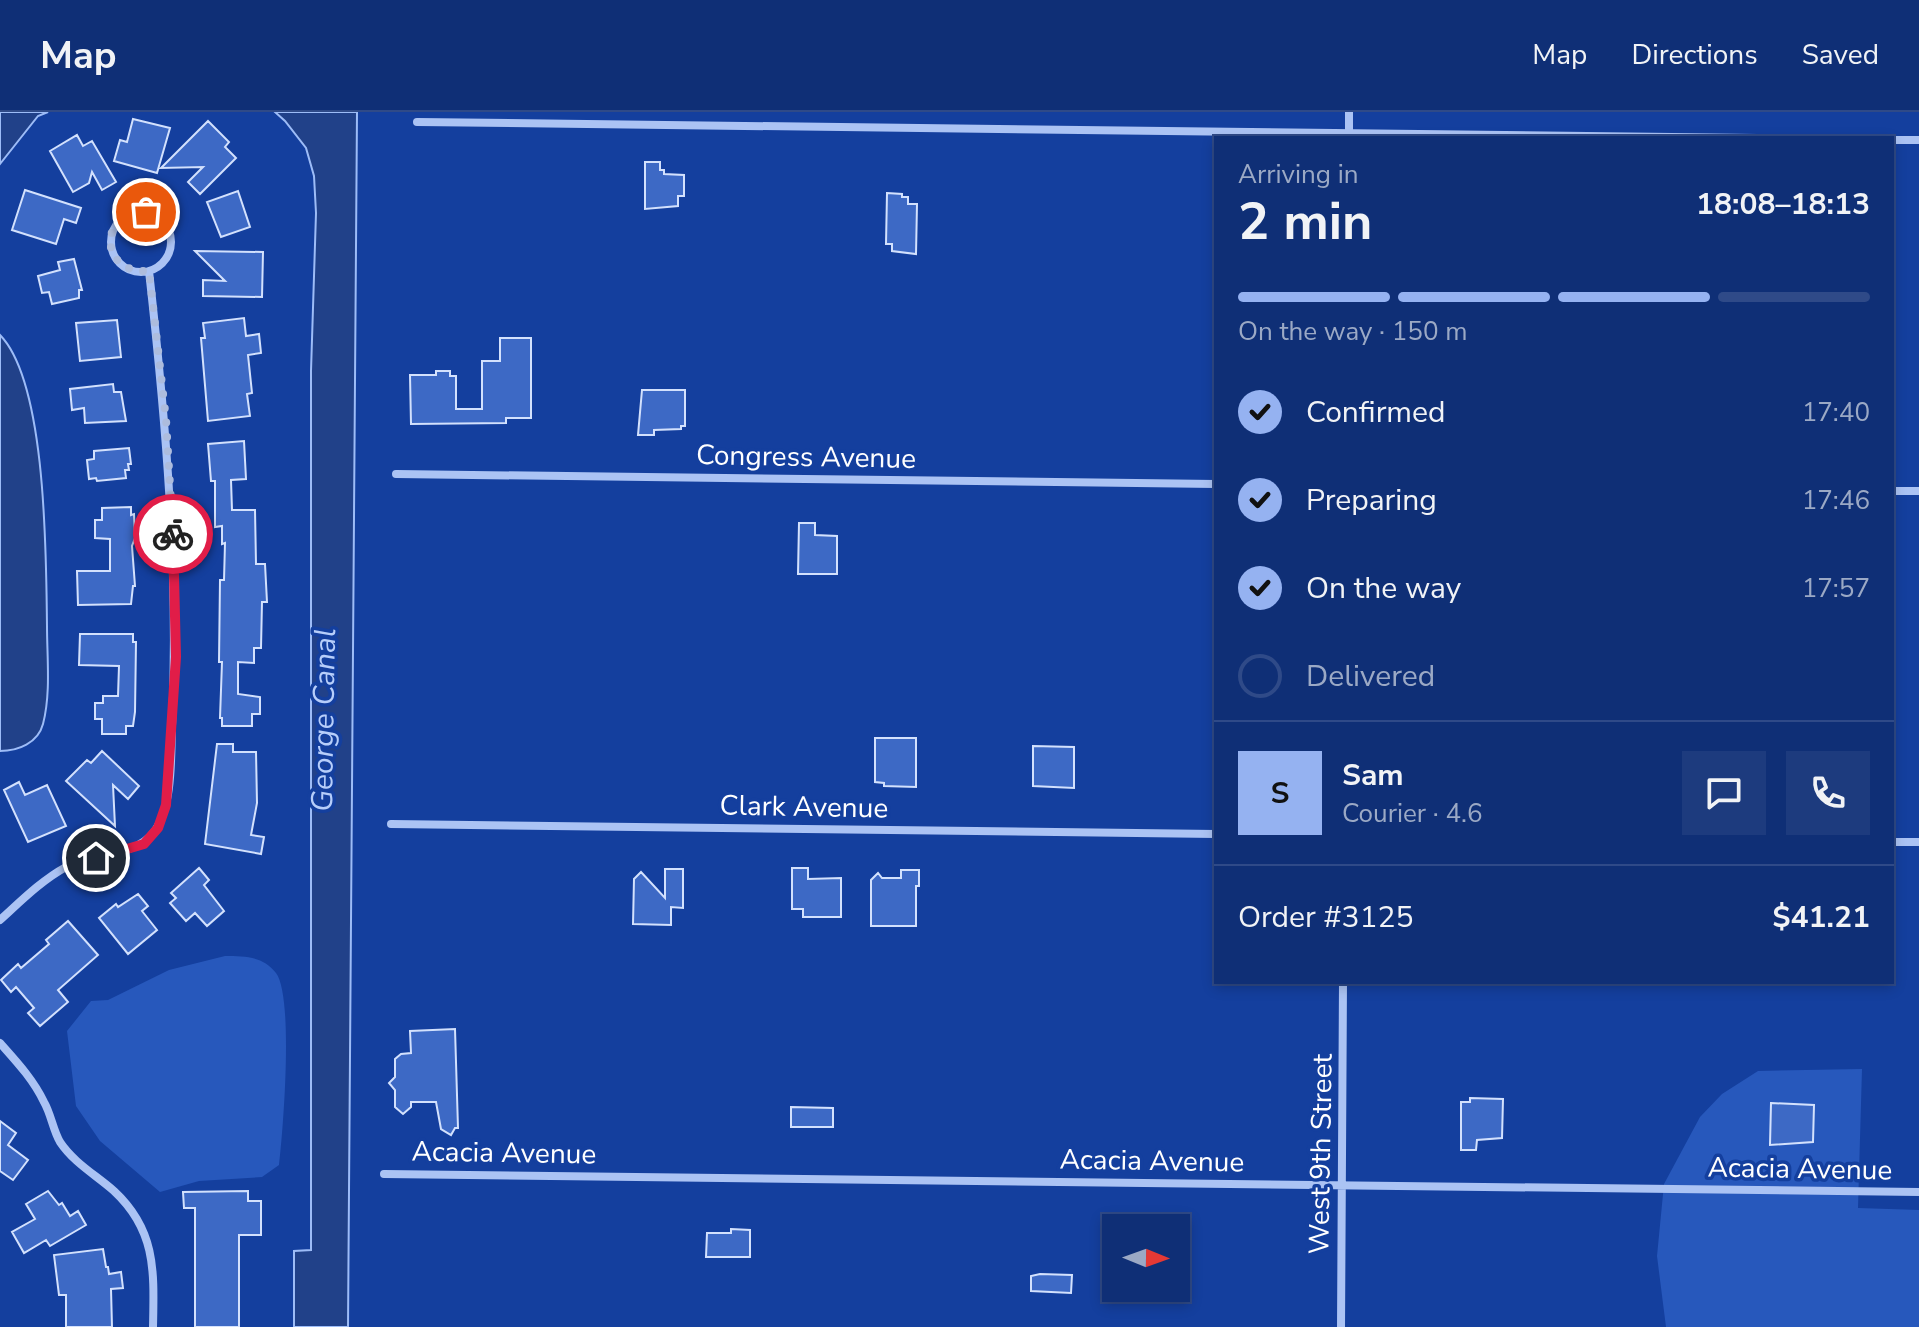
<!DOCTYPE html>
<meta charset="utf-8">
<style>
body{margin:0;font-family:"Nunito Sans",sans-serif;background:#1d3b7e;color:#f1f3f6;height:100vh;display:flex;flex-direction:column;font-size:30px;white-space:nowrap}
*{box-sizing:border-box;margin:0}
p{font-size:26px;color:#9ba9c5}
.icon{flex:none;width:44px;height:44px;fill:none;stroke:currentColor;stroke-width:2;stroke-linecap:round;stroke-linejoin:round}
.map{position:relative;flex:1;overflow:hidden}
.details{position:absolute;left:1214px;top:24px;width:680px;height:848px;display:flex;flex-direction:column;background:#0f2f76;border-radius:0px;box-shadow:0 4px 12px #0003,0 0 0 2px #2f4a88}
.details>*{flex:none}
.needle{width:52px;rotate:91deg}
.controls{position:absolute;left:1102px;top:1102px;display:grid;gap:16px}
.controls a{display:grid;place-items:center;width:88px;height:88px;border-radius:0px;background:#0f2f76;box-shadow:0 4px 12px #0003,0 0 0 2px #2f4a88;font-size:40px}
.pin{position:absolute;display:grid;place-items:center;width:68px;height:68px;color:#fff;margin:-34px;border:4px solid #fff;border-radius:50%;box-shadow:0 2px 8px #0007}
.courier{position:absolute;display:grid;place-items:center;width:80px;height:80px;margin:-40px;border:6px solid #e11d48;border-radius:50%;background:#fff;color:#222;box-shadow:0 2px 10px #0007}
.headline em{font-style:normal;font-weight:700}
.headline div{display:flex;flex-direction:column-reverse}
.headline{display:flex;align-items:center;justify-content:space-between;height:136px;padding:0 24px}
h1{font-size:52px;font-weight:700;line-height:60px}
.bar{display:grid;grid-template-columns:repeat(4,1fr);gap:12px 8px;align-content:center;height:96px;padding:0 24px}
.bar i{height:10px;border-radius:6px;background:#2f4a88}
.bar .current{background:#95b2f1}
.bar p{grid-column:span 4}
.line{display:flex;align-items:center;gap:20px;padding:0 24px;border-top:2px solid #2f4a88}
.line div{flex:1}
.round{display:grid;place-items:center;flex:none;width:84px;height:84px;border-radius:0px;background:#1d3b7e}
ol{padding:0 24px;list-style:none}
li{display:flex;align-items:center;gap:24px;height:88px}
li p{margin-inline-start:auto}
li .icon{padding:8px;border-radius:50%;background:#95b2f1;color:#111;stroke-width:4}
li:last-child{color:#9ba9c5}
li i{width:44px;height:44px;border:4px solid #2f4a88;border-radius:50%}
header{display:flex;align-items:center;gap:48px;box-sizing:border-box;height:112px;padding:0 40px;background:#0f2f76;border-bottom:2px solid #2f4a88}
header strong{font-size:38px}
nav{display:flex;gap:44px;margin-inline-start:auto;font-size:28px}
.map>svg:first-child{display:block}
</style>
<header>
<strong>Map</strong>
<nav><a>Map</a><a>Directions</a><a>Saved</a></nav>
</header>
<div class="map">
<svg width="1919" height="1215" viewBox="0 0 1919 1215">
<rect width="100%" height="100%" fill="#143f9e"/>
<path fill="#2758bc" d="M 225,844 C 244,844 263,844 276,861 C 294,885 283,1020 279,1053 L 262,1065 L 199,1069 L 160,1080 L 100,1029 L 76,994 L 67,919 L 91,889 L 108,888 L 169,858 Z
M 1862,957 L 1858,1096 L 1919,1098 L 1919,1215 L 1666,1215 L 1657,1144 L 1664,1072 L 1700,1005 L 1722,982 L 1758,959 Z"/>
<path fill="#214189" stroke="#9dbcf7" stroke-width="2" d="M 0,0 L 48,0 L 38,4 L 0,52 Z
M 275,0 L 357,0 L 348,1215 L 294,1215 L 294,1139 L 311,1138 L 311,259 L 316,101 L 314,64 L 306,36 L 285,9 Z
M 0,223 C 47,271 46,446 47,514 C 47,546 51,581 43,612 C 38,631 18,639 0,639 Z"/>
<path fill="#3d69c5" stroke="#d3e1fd" stroke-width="2" d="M 133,7 L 170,16 L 157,61 L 114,49 L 120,28 L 127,30 Z
M 208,9 L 229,30 L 225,35 L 236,46 L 200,82 L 188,70 L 203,55 L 161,56 Z
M 77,23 L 83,34 L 92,29 L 116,70 L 102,78 L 92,60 L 89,71 L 73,80 L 50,39 Z
M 645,50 L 660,50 L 660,58 L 664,58 L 664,62 L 684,63 L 684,84 L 678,84 L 678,94 L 645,97 Z
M 25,78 L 81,96 L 76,111 L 64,107 L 56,132 L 12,118 Z
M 238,79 L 250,115 L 221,125 L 207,90 Z
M 887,81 L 902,82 L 902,85 L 908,85 L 908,92 L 917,92 L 916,142 L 892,139 L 892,132 L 886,132 Z
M 195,139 L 263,140 L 262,185 L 203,184 L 203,168 L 225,169 Z
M 74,147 L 82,178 L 79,178 L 79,186 L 52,192 L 49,180 L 42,181 L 38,164 L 60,158 L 58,150 Z
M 244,206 L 246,224 L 259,222 L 261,241 L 248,243 L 252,281 L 247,282 L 250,304 L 208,309 L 201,226 L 205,226 L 203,211 Z
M 117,208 L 121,245 L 80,249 L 76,211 Z
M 500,226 L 531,226 L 531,306 L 506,306 L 506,311 L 411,312 L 410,263 L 436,263 L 436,259 L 450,259 L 450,264 L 456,264 L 456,297 L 482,297 L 482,249 L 500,249 Z
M 113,272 L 114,280 L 121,280 L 126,309 L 85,311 L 84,296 L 72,298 L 70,277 Z
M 642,278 L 685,278 L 685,314 L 681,314 L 681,317 L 654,318 L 654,323 L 638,323 Z
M 244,329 L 246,367 L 231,368 L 232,398 L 255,398 L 256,452 L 265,452 L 267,490 L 262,490 L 261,536 L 254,536 L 254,551 L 238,550 L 238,582 L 260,585 L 260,602 L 252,602 L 252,614 L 222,614 L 222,606 L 220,606 L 222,550 L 219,550 L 220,468 L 224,468 L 225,431 L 222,432 L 222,414 L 215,415 L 215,369 L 211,369 L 208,332 Z
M 129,336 L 131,352 L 128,352 L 129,358 L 125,358 L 126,366 L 97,369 L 96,366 L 89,367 L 87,348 L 94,347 L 94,339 Z
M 131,395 L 131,403 L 134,402 L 135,426 L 132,434 L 135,474 L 133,474 L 131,492 L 78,493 L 77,459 L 110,459 L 110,427 L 95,426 L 95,408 L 102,408 L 102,396 Z
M 799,411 L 815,411 L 815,423 L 837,424 L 837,462 L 798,462 Z
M 80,522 L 133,522 L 133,530 L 136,530 L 135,600 L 133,614 L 126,614 L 126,622 L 102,622 L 102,607 L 95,607 L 95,591 L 103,591 L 103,584 L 118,584 L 119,554 L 79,553 Z
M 875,626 L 916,626 L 916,675 L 884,674 L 884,671 L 875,670 Z
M 217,632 L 233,632 L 233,640 L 256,640 L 257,691 L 251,723 L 264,725 L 261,742 L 205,732 Z
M 1033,634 L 1074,635 L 1074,676 L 1033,674 Z
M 102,639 L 139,674 L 128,687 L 113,673 L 115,714 L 66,669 L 87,648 L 91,651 Z
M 19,670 L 25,683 L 47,673 L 66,714 L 28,730 L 4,678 Z
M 199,756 L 209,768 L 204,773 L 224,799 L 207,814 L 195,801 L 186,809 L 170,791 L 176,786 L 171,781 Z
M 792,756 L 808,756 L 808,767 L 841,766 L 841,805 L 803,805 L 803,797 L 792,797 Z
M 665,757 L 683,757 L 683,796 L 671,795 L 671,813 L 633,812 L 634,767 L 641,760 L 665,786 Z
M 901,758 L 919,758 L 919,774 L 916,774 L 916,814 L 871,814 L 871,768 L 878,761 L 882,766 L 901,766 Z
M 138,782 L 148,794 L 142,799 L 157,818 L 128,842 L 99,806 L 116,792 L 118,795 Z
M 68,809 L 98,843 L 58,878 L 68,890 L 40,914 L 28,901 L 34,896 L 16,875 L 11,880 L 1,868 L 18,852 L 21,856 L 49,832 L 46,828 Z
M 455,917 L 458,1016 L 455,1016 L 451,1023 L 441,1017 L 436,990 L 411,990 L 411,995 L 403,1002 L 395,995 L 395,978 L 389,971 L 395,965 L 395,947 L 401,942 L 411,941 L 410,919 Z
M 1470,986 L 1503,987 L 1502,1026 L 1477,1028 L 1476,1038 L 1461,1038 L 1461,990 L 1470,990 Z
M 1771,991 L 1814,993 L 1813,1030 L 1770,1033 Z
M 791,995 L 833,996 L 833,1015 L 791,1015 Z
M 0,1009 L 16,1021 L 8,1033 L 28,1048 L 13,1068 L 0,1059 Z
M 48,1079 L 59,1093 L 62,1091 L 70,1104 L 78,1099 L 86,1113 L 50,1134 L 46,1128 L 24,1141 L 12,1120 L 35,1107 L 26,1092 Z
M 248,1079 L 248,1089 L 261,1089 L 261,1123 L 239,1123 L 239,1215 L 195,1215 L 195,1096 L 184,1096 L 183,1080 Z
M 731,1117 L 750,1118 L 750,1145 L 706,1145 L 707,1121 L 731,1121 Z
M 103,1137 L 106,1155 L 108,1155 L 109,1162 L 121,1160 L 123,1176 L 111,1177 L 112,1215 L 66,1215 L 66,1183 L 59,1183 L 54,1143 Z
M 1040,1162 L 1072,1163 L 1071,1181 L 1031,1179 L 1031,1164 Z"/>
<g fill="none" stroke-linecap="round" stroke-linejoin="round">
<path stroke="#abc3f4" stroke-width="8" d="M 417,10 L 1757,26
M 1349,25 L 1349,0
M 1892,28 L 1919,28
M111 130a30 30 0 1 1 60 0a30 30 0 1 1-60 0Z
M 396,362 L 1216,372
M 1892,379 L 1919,379
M 391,712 L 1216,722
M 1892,730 L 1919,730
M 0,808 C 21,789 42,768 66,755 C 94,740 134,746 154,720 C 173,695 171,644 172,614 C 179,461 166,311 149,159
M 0,931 C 16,949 33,967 44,990 C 51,1002 53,1018 60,1030 C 74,1051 96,1063 114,1079 C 157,1119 154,1161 153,1215
M 384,1062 L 1919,1080
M 1341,1215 L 1343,870"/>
</g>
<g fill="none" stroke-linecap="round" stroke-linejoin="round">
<path stroke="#adbcdd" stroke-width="8" stroke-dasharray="0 14.4" d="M 146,100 C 98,99 98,162 149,159 L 166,307 L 173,422"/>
<path stroke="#e11d48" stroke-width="10" d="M 96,746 L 144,732 L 158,716 L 166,693 L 176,545 L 173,422"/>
</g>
<g text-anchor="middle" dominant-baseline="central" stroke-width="7" stroke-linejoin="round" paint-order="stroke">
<g font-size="28" fill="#fff" stroke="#143f9e">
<text transform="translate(806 345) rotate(1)">Congress Avenue</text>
<text transform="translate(804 695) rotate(1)">Clark Avenue</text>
<text transform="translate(504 1041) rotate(1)">Acacia Avenue</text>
<text transform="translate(1321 1042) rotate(-89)">West 9th Street</text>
<text transform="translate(1152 1049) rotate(1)">Acacia Avenue</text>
<text transform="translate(1800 1057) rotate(1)">Acacia Avenue</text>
</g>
<g font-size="30" font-style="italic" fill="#b7cefa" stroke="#143f9e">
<text transform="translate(324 608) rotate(-89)">George Canal</text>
</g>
</g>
</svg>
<div class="controls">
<a><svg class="needle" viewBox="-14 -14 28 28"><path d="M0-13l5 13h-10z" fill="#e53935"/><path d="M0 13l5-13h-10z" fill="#9ba9c5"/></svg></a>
</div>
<div class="pin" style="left:146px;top:100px;background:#ea580c"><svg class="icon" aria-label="bag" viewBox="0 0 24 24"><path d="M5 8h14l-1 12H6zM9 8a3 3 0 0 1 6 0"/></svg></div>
<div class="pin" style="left:96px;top:746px;background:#1f2937"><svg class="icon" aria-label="home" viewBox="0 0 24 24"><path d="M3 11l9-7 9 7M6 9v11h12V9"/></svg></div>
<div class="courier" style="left:173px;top:422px"><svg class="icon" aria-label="bike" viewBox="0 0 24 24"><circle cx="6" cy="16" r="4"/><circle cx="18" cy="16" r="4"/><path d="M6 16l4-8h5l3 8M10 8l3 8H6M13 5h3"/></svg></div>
<section class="details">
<div class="headline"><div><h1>2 min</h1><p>Arriving in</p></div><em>18:08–18:13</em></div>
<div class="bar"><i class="current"></i><i class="current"></i><i class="current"></i><i></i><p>On the way · 150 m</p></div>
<ol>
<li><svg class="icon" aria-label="check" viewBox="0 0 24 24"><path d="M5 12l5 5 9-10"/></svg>Confirmed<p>17:40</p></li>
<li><svg class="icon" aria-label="check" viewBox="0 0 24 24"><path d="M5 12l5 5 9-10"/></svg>Preparing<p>17:46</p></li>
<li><svg class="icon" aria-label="check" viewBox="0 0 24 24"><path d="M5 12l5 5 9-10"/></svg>On the way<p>17:57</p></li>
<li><i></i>Delivered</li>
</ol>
<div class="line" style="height:144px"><b class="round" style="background:#95b2f1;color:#111">S</b><div><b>Sam</b><p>Courier · 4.6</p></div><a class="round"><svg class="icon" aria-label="chat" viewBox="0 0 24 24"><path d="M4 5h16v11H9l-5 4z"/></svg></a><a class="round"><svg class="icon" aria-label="phone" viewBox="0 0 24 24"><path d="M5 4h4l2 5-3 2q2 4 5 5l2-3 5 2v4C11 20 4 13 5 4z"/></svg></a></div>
<div class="line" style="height:104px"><div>Order #3125</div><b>$41.21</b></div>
</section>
</div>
